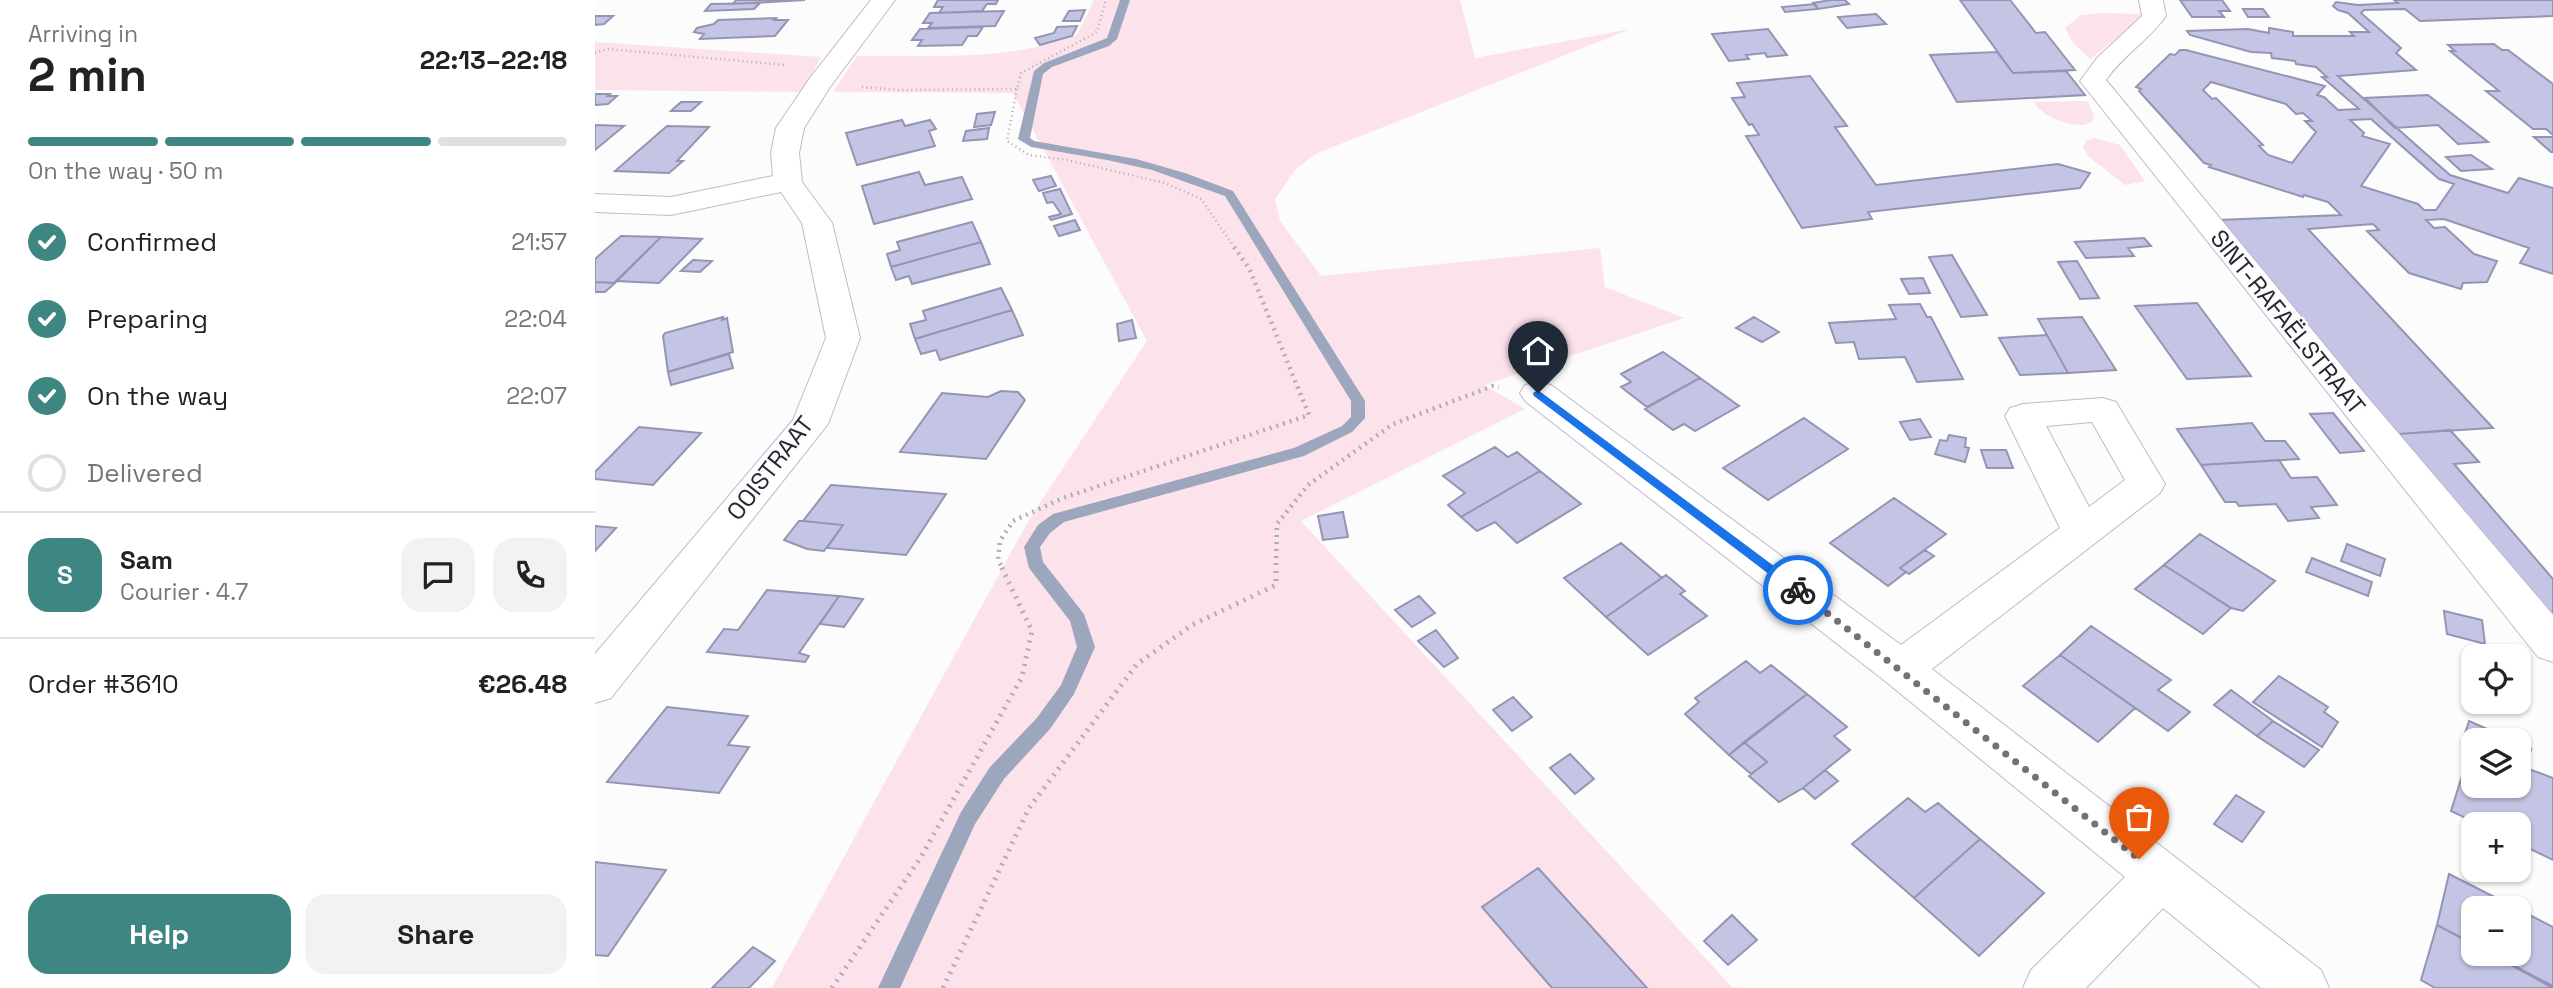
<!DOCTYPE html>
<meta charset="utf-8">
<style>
body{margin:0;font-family:"Space Grotesk",sans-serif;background:#f2f2f2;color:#222;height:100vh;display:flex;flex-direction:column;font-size:26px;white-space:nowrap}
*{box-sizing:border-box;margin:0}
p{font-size:23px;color:#767676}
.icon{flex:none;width:38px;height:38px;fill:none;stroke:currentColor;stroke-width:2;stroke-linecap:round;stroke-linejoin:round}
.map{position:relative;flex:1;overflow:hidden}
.drawer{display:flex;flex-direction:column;background:#fff;width:595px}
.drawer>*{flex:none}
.fabs{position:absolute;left:1866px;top:644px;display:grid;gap:14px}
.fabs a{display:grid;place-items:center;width:70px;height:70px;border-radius:14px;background:#fff;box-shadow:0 2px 5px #0004;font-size:35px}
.pin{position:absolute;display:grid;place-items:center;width:60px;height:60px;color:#fff;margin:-72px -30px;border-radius:50% 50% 50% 0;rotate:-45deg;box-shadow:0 0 7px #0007}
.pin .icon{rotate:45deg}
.courier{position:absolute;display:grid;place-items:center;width:70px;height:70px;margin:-35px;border:5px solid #1a73e8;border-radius:50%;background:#fff;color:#222;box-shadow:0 2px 9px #0007}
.headline em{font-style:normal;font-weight:700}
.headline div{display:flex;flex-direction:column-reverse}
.headline{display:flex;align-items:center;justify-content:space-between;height:119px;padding:0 28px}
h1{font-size:46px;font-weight:700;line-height:52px}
.bar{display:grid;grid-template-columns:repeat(4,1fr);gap:10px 7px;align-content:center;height:84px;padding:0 28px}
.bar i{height:9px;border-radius:5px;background:#e0e0e0}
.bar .current{background:#3e8681}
.bar p{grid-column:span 4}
.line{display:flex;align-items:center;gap:18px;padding:0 28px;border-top:2px solid #e0e0e0}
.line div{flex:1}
.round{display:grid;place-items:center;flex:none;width:74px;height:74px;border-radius:21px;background:#f2f2f2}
ol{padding:0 28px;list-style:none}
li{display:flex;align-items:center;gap:21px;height:77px}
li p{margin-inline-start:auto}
li .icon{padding:7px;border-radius:50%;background:#3e8681;color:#fff;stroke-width:4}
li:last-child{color:#767676}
li i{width:38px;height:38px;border:4px solid #e0e0e0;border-radius:50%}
.cta{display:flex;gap:14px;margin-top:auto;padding:14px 28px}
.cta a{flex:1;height:80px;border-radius:21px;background:#3e8681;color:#fff;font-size:28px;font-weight:700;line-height:80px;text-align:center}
.cta a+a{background:#f2f2f2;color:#222}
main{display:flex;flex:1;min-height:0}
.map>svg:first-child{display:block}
</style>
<main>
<section class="drawer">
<div class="headline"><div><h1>2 min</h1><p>Arriving in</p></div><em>22:13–22:18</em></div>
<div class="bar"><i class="current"></i><i class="current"></i><i class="current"></i><i></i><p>On the way · 50 m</p></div>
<ol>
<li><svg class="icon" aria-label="check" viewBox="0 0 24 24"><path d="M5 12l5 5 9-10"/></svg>Confirmed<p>21:57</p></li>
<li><svg class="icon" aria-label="check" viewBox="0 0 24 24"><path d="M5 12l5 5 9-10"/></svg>Preparing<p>22:04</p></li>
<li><svg class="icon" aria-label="check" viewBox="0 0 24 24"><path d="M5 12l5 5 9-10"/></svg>On the way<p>22:07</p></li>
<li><i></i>Delivered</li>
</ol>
<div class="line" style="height:126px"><b class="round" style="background:#3e8681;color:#fff">S</b><div><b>Sam</b><p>Courier · 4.7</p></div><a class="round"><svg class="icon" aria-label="chat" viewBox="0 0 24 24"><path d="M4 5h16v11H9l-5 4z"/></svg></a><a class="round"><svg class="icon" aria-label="phone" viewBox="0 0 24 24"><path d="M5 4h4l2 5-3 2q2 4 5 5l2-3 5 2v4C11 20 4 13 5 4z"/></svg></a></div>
<div class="line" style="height:91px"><div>Order #3610</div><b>€26.48</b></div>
<div class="cta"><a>Help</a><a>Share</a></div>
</section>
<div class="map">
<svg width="1958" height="988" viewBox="0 0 1958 988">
<rect width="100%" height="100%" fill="#fcfcfc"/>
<path fill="#fce2ea" d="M 499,0 L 865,0 L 880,58 L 1036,29 L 720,154 L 700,170 L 680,199 L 685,221 L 726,276 L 1005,248 L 1010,287 L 1089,318 L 889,385 L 930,409 L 706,521 L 1138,988 L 177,988 L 435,518 L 552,341 L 418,93 L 238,92 L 262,56 C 335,55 413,62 482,35 Z
M 1506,13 L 1546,14 L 1541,23 L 1495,59 L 1478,43 L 1470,28 L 1486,15 Z
M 0,42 L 226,57 L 207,92 L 0,90 Z
M 1492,101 L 1499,115 L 1497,121 L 1490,125 C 1471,125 1450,118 1438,102 Z
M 1500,138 L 1525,145 L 1550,181 L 1530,185 L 1494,157 L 1488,147 L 1491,141 Z"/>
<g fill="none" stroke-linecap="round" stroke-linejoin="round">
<path fill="#9ca6bd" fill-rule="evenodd" d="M 525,0 L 535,0 L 522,39 L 514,46 L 457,67 L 448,74 L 435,138 L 439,141 L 541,159 L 590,173 L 638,191 L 770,401 L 770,418 L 757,432 L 709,456 L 469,522 L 455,533 L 445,547 L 448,562 L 489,614 L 500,647 L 479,694 L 455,729 L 409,779 L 380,824 L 305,988 L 283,988 L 366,812 L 395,767 L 441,719 L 466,685 L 482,647 L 475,621 L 434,568 L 429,547 L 443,525 L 458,514 L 699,448 L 747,426 L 756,417 L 756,401 L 630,196 L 557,170 L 512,160 L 436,147 L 423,139 L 439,71 L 449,63 L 512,38 Z"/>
</g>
<path fill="#c4c4e5" stroke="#9494b3" stroke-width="2" fill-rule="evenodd" d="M 141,0 L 210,0 L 138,4 Z
M 343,0 L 403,0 L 401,4 L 392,4 L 387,11 L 344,13 L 348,7 L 339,7 Z
M 1236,0 L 1250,0 L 1254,4 L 1223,9 L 1218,3 Z
M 1365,0 L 1415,0 L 1441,33 L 1450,32 L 1480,70 L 1418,73 Z
M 1585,0 L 1627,0 L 1635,11 L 1624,11 L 1629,17 L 1597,17 Z
M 1799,0 L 1958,0 L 1958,16 L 1825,21 L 1810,9 L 1769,10 L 1766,13 L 1806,48 L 1801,53 L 1821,70 L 1743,76 L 1855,175 L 1913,193 L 1924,178 L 1958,188 L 1958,274 L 1925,263 L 1934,248 L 1849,219 L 1831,220 L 1839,228 L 1850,227 L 1879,254 L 1902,261 L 1892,282 L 1868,283 L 1866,289 L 1814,273 L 1772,231 L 1784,230 L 1778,224 L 1713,229 L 1898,428 L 1803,434 L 1624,220 L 1746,215 L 1733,202 L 1709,195 L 1708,197 L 1614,167 L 1616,165 L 1609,163 L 1544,91 L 1546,89 L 1541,87 L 1575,54 L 1580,55 L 1585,50 L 1591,50 L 1730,86 L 1722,95 L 1729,97 L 1743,110 L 1764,109 L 1727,77 L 1732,77 L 1721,67 L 1701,64 L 1700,61 L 1677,58 L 1676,53 L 1656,52 L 1595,35 L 1592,31 L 1653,29 L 1674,33 L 1674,28 L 1698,32 L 1698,36 L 1759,36 L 1755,32 L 1774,32 L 1753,13 L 1743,10 L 1738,6 L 1741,2 L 1763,5 L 1803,3 ZM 1616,82 L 1691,104 L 1701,114 L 1708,113 L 1717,121 L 1710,121 L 1721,132 L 1697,163 L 1673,155 L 1664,146 L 1668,145 L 1621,98 L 1617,99 L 1608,90 ZM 1776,119 L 1844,179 L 1859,184 L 1841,210 L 1829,210 L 1823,204 L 1766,186 L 1795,144 L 1767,136 L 1769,133 L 1755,120 Z
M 165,3 L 159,9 L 110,11 L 116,4 Z
M 1220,4 L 1223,9 L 1190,12 L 1187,7 Z
M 1648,9 L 1668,9 L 1674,17 L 1653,17 Z
M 490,10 L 485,21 L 468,21 L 474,11 Z
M 409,11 L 400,26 L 333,28 L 337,23 L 328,23 L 335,13 Z
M 1281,14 L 1291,24 L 1252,28 L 1243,17 Z
M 0,16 L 18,16 L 9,24 L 0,25 Z
M 181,18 L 179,20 L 193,20 L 180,36 L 105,39 L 109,34 L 99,32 L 102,28 L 119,24 L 123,20 Z
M 482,26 L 477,36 L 445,45 L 440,38 L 459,33 L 462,27 Z
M 388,27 L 382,36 L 373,36 L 367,45 L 323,46 L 327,40 L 317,40 L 325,29 Z
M 1173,29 L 1192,55 L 1172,57 L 1170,53 L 1151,55 L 1154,59 L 1134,61 L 1117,34 Z
M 1899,44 L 1907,50 L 1913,50 L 1958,84 L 1958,135 L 1951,129 L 1938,129 L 1891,91 L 1904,91 L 1855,51 L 1860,51 L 1853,45 Z
M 1402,52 L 1418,73 L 1471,71 L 1490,95 L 1362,102 L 1335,55 Z
M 1215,76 L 1252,126 L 1240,127 L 1281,185 L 1463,164 L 1495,173 L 1485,188 L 1273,212 L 1277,219 L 1207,228 L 1151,136 L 1164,135 L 1157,124 L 1154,125 L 1137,98 L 1150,97 L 1142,83 Z
M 0,94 L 15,94 L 13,96 L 22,96 L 13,104 L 0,105 Z
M 1833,95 L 1893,142 L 1863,144 L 1843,125 L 1800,128 L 1770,98 Z
M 86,102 L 106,102 L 96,111 L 76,111 Z
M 400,112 L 396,125 L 379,127 L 382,114 Z
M 307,120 L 310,126 L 335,120 L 341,129 L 334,131 L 340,146 L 262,165 L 251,133 Z
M 0,125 L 29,126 L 0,150 Z
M 72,126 L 114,127 L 82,161 L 88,161 L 74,173 L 20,171 Z
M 394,128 L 392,139 L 368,141 L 371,131 Z
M 1939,137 L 1958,137 L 1958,152 L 1956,152 Z
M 1876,155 L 1897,169 L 1866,171 L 1851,157 Z
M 324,172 L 330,185 L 367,177 L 377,199 L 279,224 L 267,186 Z
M 456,176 L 461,186 L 444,191 L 438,180 Z
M 465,189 L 477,214 L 456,220 L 454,217 L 466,214 L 458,202 L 452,203 L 448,193 Z
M 480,220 L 485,230 L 464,236 L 459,226 Z
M 377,222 L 386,242 L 296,267 L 292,254 L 305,250 L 302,242 Z
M 26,236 L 66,237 L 20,283 L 0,282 L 0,259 Z
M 66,237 L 107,239 L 64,283 L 21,281 Z
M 1549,238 L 1556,246 L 1533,248 L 1539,256 L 1491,258 L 1480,242 Z
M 386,242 L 395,264 L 317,284 L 314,276 L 301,280 L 296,267 Z
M 1357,255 L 1392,315 L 1366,317 L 1334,257 Z
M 98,260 L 117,261 L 105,272 L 86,271 Z
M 1482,261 L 1504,298 L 1485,299 L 1463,262 Z
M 1328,278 L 1335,293 L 1314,294 L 1306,279 Z
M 0,282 L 20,283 L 10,292 L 0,292 Z
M 406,288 L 417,310 L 320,339 L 315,324 L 331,320 L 328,311 Z
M 1602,303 L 1619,326 L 1656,376 L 1592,379 L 1540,306 Z
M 1325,304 L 1332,317 L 1336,317 L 1368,379 L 1322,382 L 1310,357 L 1264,359 L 1259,342 L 1241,343 L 1234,323 L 1301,319 L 1294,305 Z
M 417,310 L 428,335 L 345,360 L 341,350 L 326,354 L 320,339 Z
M 128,317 L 127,320 L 132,318 L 138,352 L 73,372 L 68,336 L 70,333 Z
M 1159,317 L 1184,332 L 1167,342 L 1141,328 Z
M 1487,317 L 1521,370 L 1473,373 L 1443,319 Z
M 537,320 L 541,338 L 524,341 L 522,324 Z
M 1452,335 L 1473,373 L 1425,375 L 1404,338 Z
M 1068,352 L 1105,378 L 1052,407 L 1026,387 L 1036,382 L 1026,374 Z
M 134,354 L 138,368 L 76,385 L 73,372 Z
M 1105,378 L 1144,406 L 1100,431 L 1089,424 L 1078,430 L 1050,409 Z
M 406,391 L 423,392 L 430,400 L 391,459 L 305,452 L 347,393 L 393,397 Z
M 1738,413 L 1769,451 L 1745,453 L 1715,414 Z
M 1209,418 L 1253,449 L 1173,500 L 1128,468 Z
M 1325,419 L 1336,437 L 1315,440 L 1305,422 Z
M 1657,423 L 1670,441 L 1690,441 L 1704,459 L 1606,465 L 1582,429 Z
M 44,427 L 106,433 L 58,485 L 0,479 L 0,472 Z
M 1855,430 L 1884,462 L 1859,464 L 1958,579 L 1958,621 L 1803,434 Z
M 1354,435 L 1371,438 L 1370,447 L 1374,448 L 1370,462 L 1340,454 L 1345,440 L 1352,441 Z
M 900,447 L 913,457 L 922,452 L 945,471 L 866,517 L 853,505 L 870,493 L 848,476 Z
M 1386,450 L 1411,450 L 1418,468 L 1392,468 Z
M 1684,460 L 1696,478 L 1722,477 L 1742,505 L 1716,507 L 1724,518 L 1693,521 L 1681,504 L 1644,506 L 1641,502 L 1630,502 L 1606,465 Z
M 945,471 L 986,504 L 922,543 L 900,522 L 882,531 L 866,517 Z
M 236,485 L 351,494 L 311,555 L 232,548 L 248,525 L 208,521 Z
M 1299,498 L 1351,534 L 1305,568 L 1311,572 L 1293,586 L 1235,543 Z
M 748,512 L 753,537 L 728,540 L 723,516 Z
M 204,521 L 208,521 L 248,525 L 229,551 L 212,549 L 189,540 Z
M 0,526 L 21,528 L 0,551 Z
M 1605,534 L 1680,581 L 1648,611 L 1636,608 L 1569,565 Z
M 1026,543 L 1067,578 L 1011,617 L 969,578 Z
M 1752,544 L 1790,559 L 1785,576 L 1746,561 Z
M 1330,550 L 1339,556 L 1314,574 L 1305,568 Z
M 1717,558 L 1777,582 L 1773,596 L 1711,572 Z
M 1569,565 L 1636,608 L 1608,634 L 1540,589 Z
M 1071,575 L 1090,591 L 1085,594 L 1112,616 L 1053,655 L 1011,617 Z
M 172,590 L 244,596 L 204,653 L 214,656 L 210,662 L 112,652 L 129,629 L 143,630 Z
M 244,596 L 268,599 L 249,627 L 225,624 Z
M 824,596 L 840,613 L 817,627 L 800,610 Z
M 1849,611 L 1887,620 L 1890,644 L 1852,634 Z
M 1496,626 L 1576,680 L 1563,690 L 1595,712 L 1573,731 L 1465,655 Z
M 841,630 L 863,658 L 849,667 L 823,641 Z
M 1465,655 L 1540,708 L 1503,742 L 1428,686 Z
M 1151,661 L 1165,673 L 1176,665 L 1212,694 L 1134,755 L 1090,714 L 1104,702 L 1100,698 Z
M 1684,676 L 1733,707 L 1729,712 L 1743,722 L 1727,747 L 1658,702 Z
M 1636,690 L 1678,721 L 1662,736 L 1619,705 Z
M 1212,694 L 1252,727 L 1239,736 L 1255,750 L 1208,788 L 1184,802 L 1154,776 L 1172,762 L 1149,742 Z
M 918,697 L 937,717 L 917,731 L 898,710 Z
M 72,707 L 153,716 L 133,745 L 154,747 L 124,793 L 12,782 Z
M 1678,721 L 1724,750 L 1709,767 L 1662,736 Z
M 1874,721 L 1917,740 L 1878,740 L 1878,747 L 1867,743 Z
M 1149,742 L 1172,762 L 1156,774 L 1134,755 Z
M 1923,743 L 1936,749 L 1930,772 L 1923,769 Z
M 1876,747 L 1878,786 L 1923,786 L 1923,769 L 1930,772 L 1931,768 L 1958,778 L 1958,860 L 1923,843 L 1923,824 L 1883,824 L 1856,811 Z
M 975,754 L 999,779 L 980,794 L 955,768 Z
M 1230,770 L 1243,781 L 1220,799 L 1208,788 Z
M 1641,795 L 1669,812 L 1647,842 L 1619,824 Z
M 1313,798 L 1330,812 L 1343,803 L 1385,839 L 1319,898 L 1257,844 Z
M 1385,839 L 1449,893 L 1384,956 L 1319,898 Z
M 0,862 L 71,870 L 13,956 L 0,955 Z
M 943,868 L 1052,988 L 957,988 L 887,907 Z
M 1854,874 L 1921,908 L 1878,908 L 1878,944 L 1842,925 Z
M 1923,909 L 1958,927 L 1958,986 L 1896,954 L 1923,954 Z
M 1137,915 L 1162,940 L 1133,965 L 1109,941 Z
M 1842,925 L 1878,944 L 1878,954 L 1896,954 L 1958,988 L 1840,988 L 1826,980 Z
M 158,947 L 180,961 L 154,988 L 117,988 Z"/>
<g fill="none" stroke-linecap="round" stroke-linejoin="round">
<defs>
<path id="minor" d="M 276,0 L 300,0 L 235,87 L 209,128 L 204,153 L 207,182 L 237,223 L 265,338 L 233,424 L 16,698 L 0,703 L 0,654 L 198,420 L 231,338 L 207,223 L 186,192 L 76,215 L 0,212 L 0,194 L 76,197 L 178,176 L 176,153 L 181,128 L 215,78 Z
M 1544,0 L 1568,0 L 1571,16 C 1554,40 1527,56 1511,80 L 1769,393 L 1958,615 L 1958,662 L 1943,657 L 1485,81 L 1502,58 L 1547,16 Z
M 943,382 L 956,385 L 1306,645 L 1465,528 L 1410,416 L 1415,408 L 1428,404 L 1508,398 L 1521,402 L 1570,484 L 1565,493 L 1337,669 L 1726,970 L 1734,988 L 1666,988 L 1568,908 L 1491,988 L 1428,988 L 1436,970 L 1530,877 L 1290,681 L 930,401 L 925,393 L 930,385 ZM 1497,422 L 1530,480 L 1494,507 L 1451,426 Z"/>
</defs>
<use href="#minor" stroke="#c5b4d3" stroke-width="2"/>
<path stroke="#b1aeb3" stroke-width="2.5" stroke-dasharray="1 3.5" stroke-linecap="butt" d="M 0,53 L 13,49 L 190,65
M 267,87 L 304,90 L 422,89 L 426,73 L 502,32 L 511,0
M 422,89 L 412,141 L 434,155 L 472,160 L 570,183 L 606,199 L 637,244"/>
<path stroke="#b1aeb3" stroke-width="4.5" stroke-dasharray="2 5" stroke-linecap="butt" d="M 406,565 L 403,560 L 405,541 L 418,521 L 468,498 L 714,415 L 654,268 L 636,243
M 681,565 L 682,524 L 713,485 L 798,424 L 898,386 L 904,387"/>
<path stroke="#b1aeb3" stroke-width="5" stroke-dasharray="2 6" stroke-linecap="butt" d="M 237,988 L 326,857 L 427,677 L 437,631 L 405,564
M 348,988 L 434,808 L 542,664 L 597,625 L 681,585 L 681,564"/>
<use href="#minor" fill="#fff" fill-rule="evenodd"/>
</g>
<path fill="#1a73e8" d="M 943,390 L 1207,587 L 1207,593 L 1199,593 L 939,396 L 938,393 Z"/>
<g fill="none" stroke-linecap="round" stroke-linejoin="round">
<path stroke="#747077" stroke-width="7" stroke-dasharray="0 12.6" d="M 1203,590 L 1544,859"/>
</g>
<g text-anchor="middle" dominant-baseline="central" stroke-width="5" stroke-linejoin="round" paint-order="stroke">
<g font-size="24" fill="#2b2430" stroke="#fcfcfc">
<text transform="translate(1693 322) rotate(51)">SINT-RAFAËLSTRAAT</text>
<text transform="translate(175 468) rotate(-52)">OOISTRAAT</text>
</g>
</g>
</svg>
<div class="fabs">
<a><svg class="icon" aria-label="locate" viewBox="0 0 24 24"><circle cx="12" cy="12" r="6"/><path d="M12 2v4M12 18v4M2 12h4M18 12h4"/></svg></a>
<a><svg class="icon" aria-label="layers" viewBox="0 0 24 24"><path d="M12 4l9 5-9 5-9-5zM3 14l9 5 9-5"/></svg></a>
<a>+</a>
<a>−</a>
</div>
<div class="pin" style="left:1544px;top:859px;background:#ea580c"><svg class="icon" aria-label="bag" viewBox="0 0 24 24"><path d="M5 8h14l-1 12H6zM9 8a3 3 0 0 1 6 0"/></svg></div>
<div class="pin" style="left:943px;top:393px;background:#1f2937"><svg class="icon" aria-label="home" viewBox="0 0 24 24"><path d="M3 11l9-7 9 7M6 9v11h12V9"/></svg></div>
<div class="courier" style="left:1203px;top:590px"><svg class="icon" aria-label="bike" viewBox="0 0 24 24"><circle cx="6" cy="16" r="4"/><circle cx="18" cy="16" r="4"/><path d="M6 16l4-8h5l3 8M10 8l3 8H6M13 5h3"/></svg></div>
</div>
</main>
